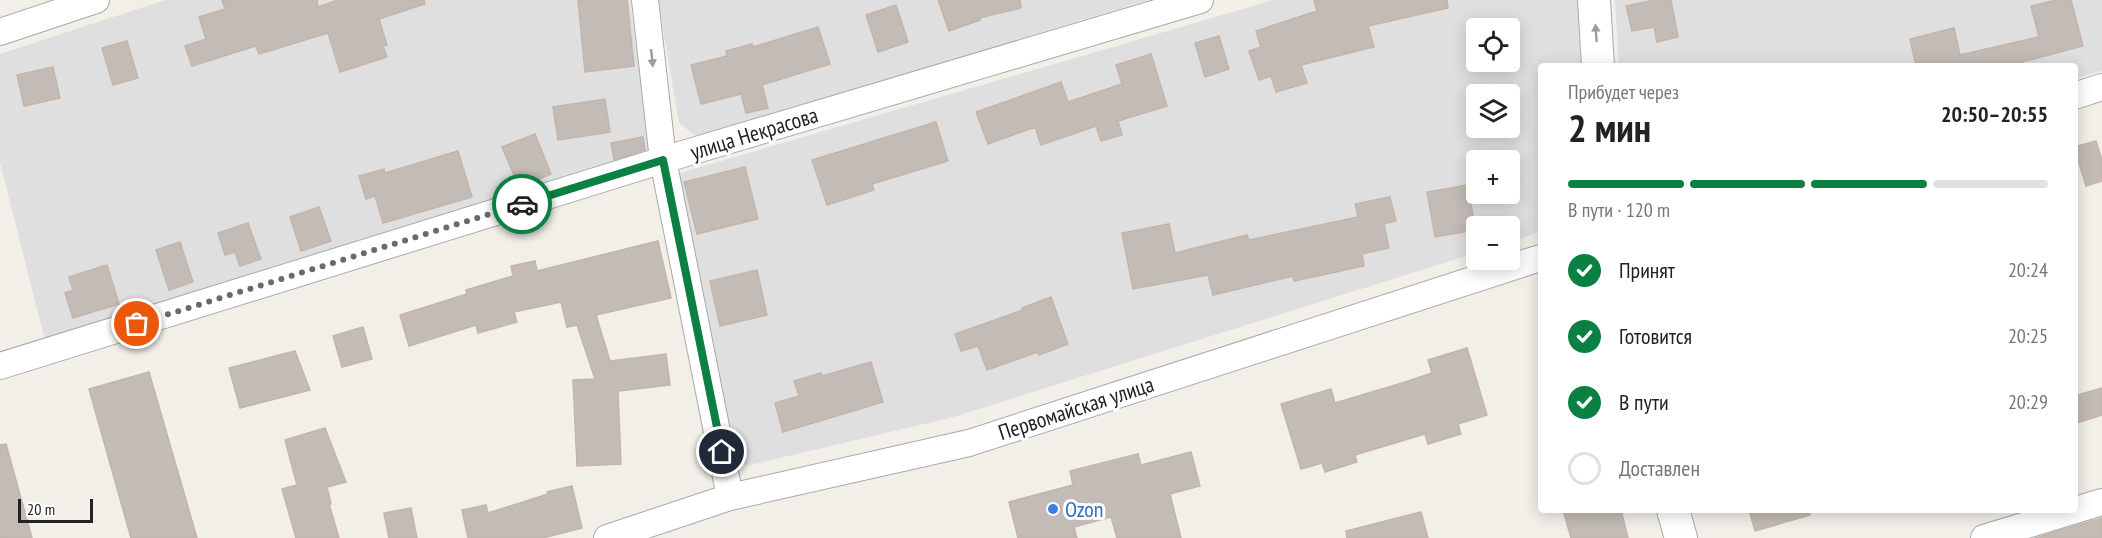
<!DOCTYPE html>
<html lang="ru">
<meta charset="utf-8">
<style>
body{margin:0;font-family:"PT Sans Narrow",sans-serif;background:#f2f2f2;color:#222;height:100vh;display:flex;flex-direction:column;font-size:22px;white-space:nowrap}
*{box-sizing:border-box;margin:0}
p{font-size:20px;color:#767676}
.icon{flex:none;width:33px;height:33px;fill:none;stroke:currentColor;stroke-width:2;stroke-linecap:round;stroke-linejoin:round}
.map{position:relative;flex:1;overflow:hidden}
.sheet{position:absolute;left:1538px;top:63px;width:540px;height:450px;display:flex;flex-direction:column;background:#fff;border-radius:6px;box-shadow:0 3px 15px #0003}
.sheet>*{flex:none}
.controls{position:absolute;left:1466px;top:18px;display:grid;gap:12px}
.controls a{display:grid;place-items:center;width:54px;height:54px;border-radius:6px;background:#fff;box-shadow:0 3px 15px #0003;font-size:30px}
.scale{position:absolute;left:18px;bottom:15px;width:75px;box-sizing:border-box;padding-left:6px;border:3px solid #222;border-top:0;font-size:16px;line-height:21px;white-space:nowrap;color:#222;-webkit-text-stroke:4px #fff;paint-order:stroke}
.pin{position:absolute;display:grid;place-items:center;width:51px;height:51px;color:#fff;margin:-26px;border:3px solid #fff;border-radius:50%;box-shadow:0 2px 6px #0007}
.courier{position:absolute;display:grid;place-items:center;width:60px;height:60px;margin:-30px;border:4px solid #0b8043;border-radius:50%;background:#fff;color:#222;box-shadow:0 2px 8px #0007}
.overview em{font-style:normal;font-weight:700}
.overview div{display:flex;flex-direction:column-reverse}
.overview{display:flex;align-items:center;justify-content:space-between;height:102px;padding:0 30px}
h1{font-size:39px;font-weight:700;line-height:45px}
.bar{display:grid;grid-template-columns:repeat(4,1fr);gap:9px 6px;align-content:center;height:72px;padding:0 30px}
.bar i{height:8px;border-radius:4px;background:#e0e0e0}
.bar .active{background:#0b8043}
.bar p{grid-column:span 4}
ol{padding:0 30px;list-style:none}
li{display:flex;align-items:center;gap:18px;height:66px}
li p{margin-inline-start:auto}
li .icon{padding:6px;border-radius:50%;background:#0b8043;color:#fff;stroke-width:4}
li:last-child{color:#767676}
li i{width:33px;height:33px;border:3px solid #e0e0e0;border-radius:50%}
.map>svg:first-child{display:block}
</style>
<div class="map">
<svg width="2102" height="538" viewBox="0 0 2102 538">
<rect width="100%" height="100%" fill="#f2efe9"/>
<path fill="#e0dfdf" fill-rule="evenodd" d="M 165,0 L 630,0 L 651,161 L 46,344 L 0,163 L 0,54 Z
M 658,0 L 1148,0 L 697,137 L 679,123 Z
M 1274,0 L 1585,0 L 1589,66 L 1540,66 L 1540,232 L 1509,242 L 1509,226 L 1476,226 L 1476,253 L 950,418 L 746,466 L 735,459 L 677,189 L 680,173 ZM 1476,28 L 1509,28 L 1509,62 L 1476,62 ZM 1476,94 L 1509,94 L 1509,128 L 1476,128 ZM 1476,160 L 1509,160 L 1509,194 L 1476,194 Z
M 1615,0 L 2102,0 L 2102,71 L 2075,78 L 2074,66 L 1619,66 Z"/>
<path fill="#c3bbb5" stroke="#c4b5ab" stroke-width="1.5" d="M 222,0 L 317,0 L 318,7 L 338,0 L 424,0 L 425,4 L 379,19 L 387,45 L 383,46 L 387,57 L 340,72 L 328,33 L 259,54 L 256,46 L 192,66 L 185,46 L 206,39 L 199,17 L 225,9 Z
M 578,0 L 627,0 L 634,66 L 585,72 Z
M 938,0 L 1020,0 L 1021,8 L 979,18 L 980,20 L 949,31 Z
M 1314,0 L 1447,0 L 1448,8 L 1368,26 L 1374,47 L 1301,65 L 1307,83 L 1276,92 L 1271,76 L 1259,80 L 1249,51 L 1261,47 L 1256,31 L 1317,11 Z
M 1654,0 L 1671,0 L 1678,37 L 1657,42 L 1654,27 L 1632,31 L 1626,6 Z
M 2056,0 L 2071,0 L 2083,46 L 2022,62 L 2022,66 L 1916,66 L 1910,39 L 1954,28 L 1960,55 L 2039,37 L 2031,6 Z
M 896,5 L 908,42 L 878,52 L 866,15 Z
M 818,27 L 830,64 L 762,85 L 768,108 L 746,113 L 741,94 L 701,104 L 691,65 L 727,56 L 726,51 L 752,44 L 753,47 Z
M 1219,36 L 1229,69 L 1205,77 L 1195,43 Z
M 127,41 L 138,78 L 113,85 L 102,48 Z
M 1151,54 L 1167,106 L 1118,121 L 1122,135 L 1101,141 L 1096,126 L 1041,145 L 1035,127 L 988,144 L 976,112 L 1061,82 L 1068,102 L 1122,84 L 1116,65 Z
M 53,67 L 60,98 L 24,106 L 17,75 Z
M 605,99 L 610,132 L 558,140 L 553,107 Z
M 936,122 L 948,161 L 872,184 L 874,190 L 827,205 L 812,160 Z
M 535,134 L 551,174 L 519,187 L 502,147 Z
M 643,137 L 645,150 L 614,160 L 611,143 Z
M 2096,141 L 2102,160 L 2102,181 L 2086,186 L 2074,147 Z
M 458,151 L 472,197 L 383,223 L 375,196 L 366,199 L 359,176 L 384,169 L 385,173 Z
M 745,167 L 758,219 L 697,234 L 684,182 Z
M 1467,185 L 1476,230 L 1435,237 L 1427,192 Z
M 1390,197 L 1396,221 L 1384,224 L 1389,248 L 1362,254 L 1364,266 L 1294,281 L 1293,276 L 1213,295 L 1208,275 L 1133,289 L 1122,233 L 1169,224 L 1175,253 L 1247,235 L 1249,240 L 1358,217 L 1355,204 Z
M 319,207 L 331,241 L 301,251 L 290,217 Z
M 248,223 L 261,259 L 240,266 L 235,252 L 225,255 L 218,233 Z
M 658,241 L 671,298 L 596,315 L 610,361 L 666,354 L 670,385 L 618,391 L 621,464 L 577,466 L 573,380 L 595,379 L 577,325 L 567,327 L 561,302 L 514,312 L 517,322 L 478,333 L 476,325 L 409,346 L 400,315 L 467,294 L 466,290 L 513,276 L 511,266 L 535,261 L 537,271 Z
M 180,242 L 193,282 L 169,290 L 156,250 Z
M 107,265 L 119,304 L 73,318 L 65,293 L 73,290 L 69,277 Z
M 757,270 L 767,315 L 720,326 L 710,281 Z
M 1051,297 L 1068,344 L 1039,355 L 1038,352 L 987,370 L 978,346 L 961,351 L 955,334 L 1023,310 L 1022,308 Z
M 363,327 L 372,359 L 342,367 L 333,336 Z
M 1467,348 L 1487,415 L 1458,424 L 1461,434 L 1428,444 L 1425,434 L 1355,455 L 1357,462 L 1325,472 L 1322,463 L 1301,469 L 1281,404 L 1331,389 L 1335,403 L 1402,383 L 1432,373 L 1428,360 Z
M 295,351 L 310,390 L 240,408 L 229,368 Z
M 871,362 L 883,402 L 783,432 L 775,403 L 799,396 L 794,381 L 821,373 L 822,376 Z
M 149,372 L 197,538 L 131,538 L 89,389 Z
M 2102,388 L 2102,415 L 2074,424 L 2074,396 Z
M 325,428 L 346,482 L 327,487 L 331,504 L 329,504 L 339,538 L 296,538 L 282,489 L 297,485 L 285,440 Z
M 6,444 L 32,538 L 0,538 L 0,445 Z
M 1191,452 L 1200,486 L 1170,494 L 1181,538 L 1117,538 L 1111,517 L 1074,527 L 1077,538 L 1018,538 L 1009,502 L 1073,485 L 1070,471 L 1138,454 L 1141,465 Z
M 572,486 L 582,528 L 543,538 L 468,538 L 462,510 L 486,505 L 488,513 L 548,494 L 547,492 Z
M 411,508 L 417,538 L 389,538 L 384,513 Z
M 1563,510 L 1621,510 L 1628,538 L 1571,538 Z
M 1749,510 L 1809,510 L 1810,515 L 1755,531 Z
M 1421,512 L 1428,538 L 1347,538 L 1346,531 Z
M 2102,518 L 2102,538 L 2035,538 Z"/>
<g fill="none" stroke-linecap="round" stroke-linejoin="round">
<defs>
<path id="minor" d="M 645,0 L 663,160 L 730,497
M 0,32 L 96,0
M 2074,96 L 2102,87
M 0,366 L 663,160 L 1200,0
M 607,538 L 730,497 L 969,443 L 1540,258
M 1984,538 L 2102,502"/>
<path id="tertiary" d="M 1594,0 L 1598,66
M 1673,510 L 1681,538"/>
</defs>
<use href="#minor" stroke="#a9a9a9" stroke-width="28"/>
<use href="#tertiary" stroke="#a9a9a9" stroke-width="34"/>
<use href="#minor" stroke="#fff" stroke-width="26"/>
<use href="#tertiary" stroke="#fff" stroke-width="32"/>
</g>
<defs><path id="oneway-solid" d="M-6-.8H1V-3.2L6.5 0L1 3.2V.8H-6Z" transform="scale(1.5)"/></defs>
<g fill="#9c9c9c">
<use href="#oneway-solid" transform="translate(1596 33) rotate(-94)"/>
<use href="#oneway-solid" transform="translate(652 58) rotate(84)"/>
</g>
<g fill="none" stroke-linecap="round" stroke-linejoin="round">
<path stroke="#6b6a68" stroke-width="6" stroke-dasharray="0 10.8" d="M 137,324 L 522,204"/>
<path stroke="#0b8043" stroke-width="8" d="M 522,204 L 663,160 L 722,452"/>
</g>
<circle fill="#3f7fe0" stroke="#fff" stroke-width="2" cx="1053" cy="509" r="6"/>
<g text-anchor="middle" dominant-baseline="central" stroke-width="6" stroke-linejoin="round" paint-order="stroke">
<g font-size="22" fill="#222" stroke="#fff">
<text transform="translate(754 133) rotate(-17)">улица Некрасова</text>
<text transform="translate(1076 408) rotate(-18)">Первомайская улица</text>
</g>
<g font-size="22" fill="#366cbe" stroke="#fff" text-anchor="start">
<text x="1065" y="509">Ozon</text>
</g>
</g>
</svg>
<div class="controls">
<a><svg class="icon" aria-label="locate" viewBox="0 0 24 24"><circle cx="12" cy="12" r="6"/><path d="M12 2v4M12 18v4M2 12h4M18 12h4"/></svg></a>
<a><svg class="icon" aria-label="layers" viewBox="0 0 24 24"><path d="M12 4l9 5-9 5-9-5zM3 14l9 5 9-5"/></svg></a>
<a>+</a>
<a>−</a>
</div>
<div class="scale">20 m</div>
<div class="pin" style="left:137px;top:324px;background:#ea580c"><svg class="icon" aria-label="bag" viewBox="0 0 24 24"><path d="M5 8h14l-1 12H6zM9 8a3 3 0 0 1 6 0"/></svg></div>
<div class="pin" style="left:722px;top:452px;background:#1f2937"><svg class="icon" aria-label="home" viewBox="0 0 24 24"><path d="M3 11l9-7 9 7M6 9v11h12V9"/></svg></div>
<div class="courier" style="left:522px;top:204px"><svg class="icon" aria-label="car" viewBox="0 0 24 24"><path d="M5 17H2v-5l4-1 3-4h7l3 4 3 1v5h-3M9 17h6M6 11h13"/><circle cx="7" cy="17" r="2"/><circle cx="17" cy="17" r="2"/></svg></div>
<section class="sheet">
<div class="overview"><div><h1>2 мин</h1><p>Прибудет через</p></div><em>20:50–20:55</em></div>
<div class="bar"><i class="active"></i><i class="active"></i><i class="active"></i><i></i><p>В пути · 120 m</p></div>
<ol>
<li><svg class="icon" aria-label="check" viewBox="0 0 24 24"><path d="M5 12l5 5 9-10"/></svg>Принят<p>20:24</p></li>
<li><svg class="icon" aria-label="check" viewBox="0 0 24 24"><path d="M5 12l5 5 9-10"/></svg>Готовится<p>20:25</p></li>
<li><svg class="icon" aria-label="check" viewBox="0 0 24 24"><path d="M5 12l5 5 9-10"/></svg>В пути<p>20:29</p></li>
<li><i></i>Доставлен</li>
</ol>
</section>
</div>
